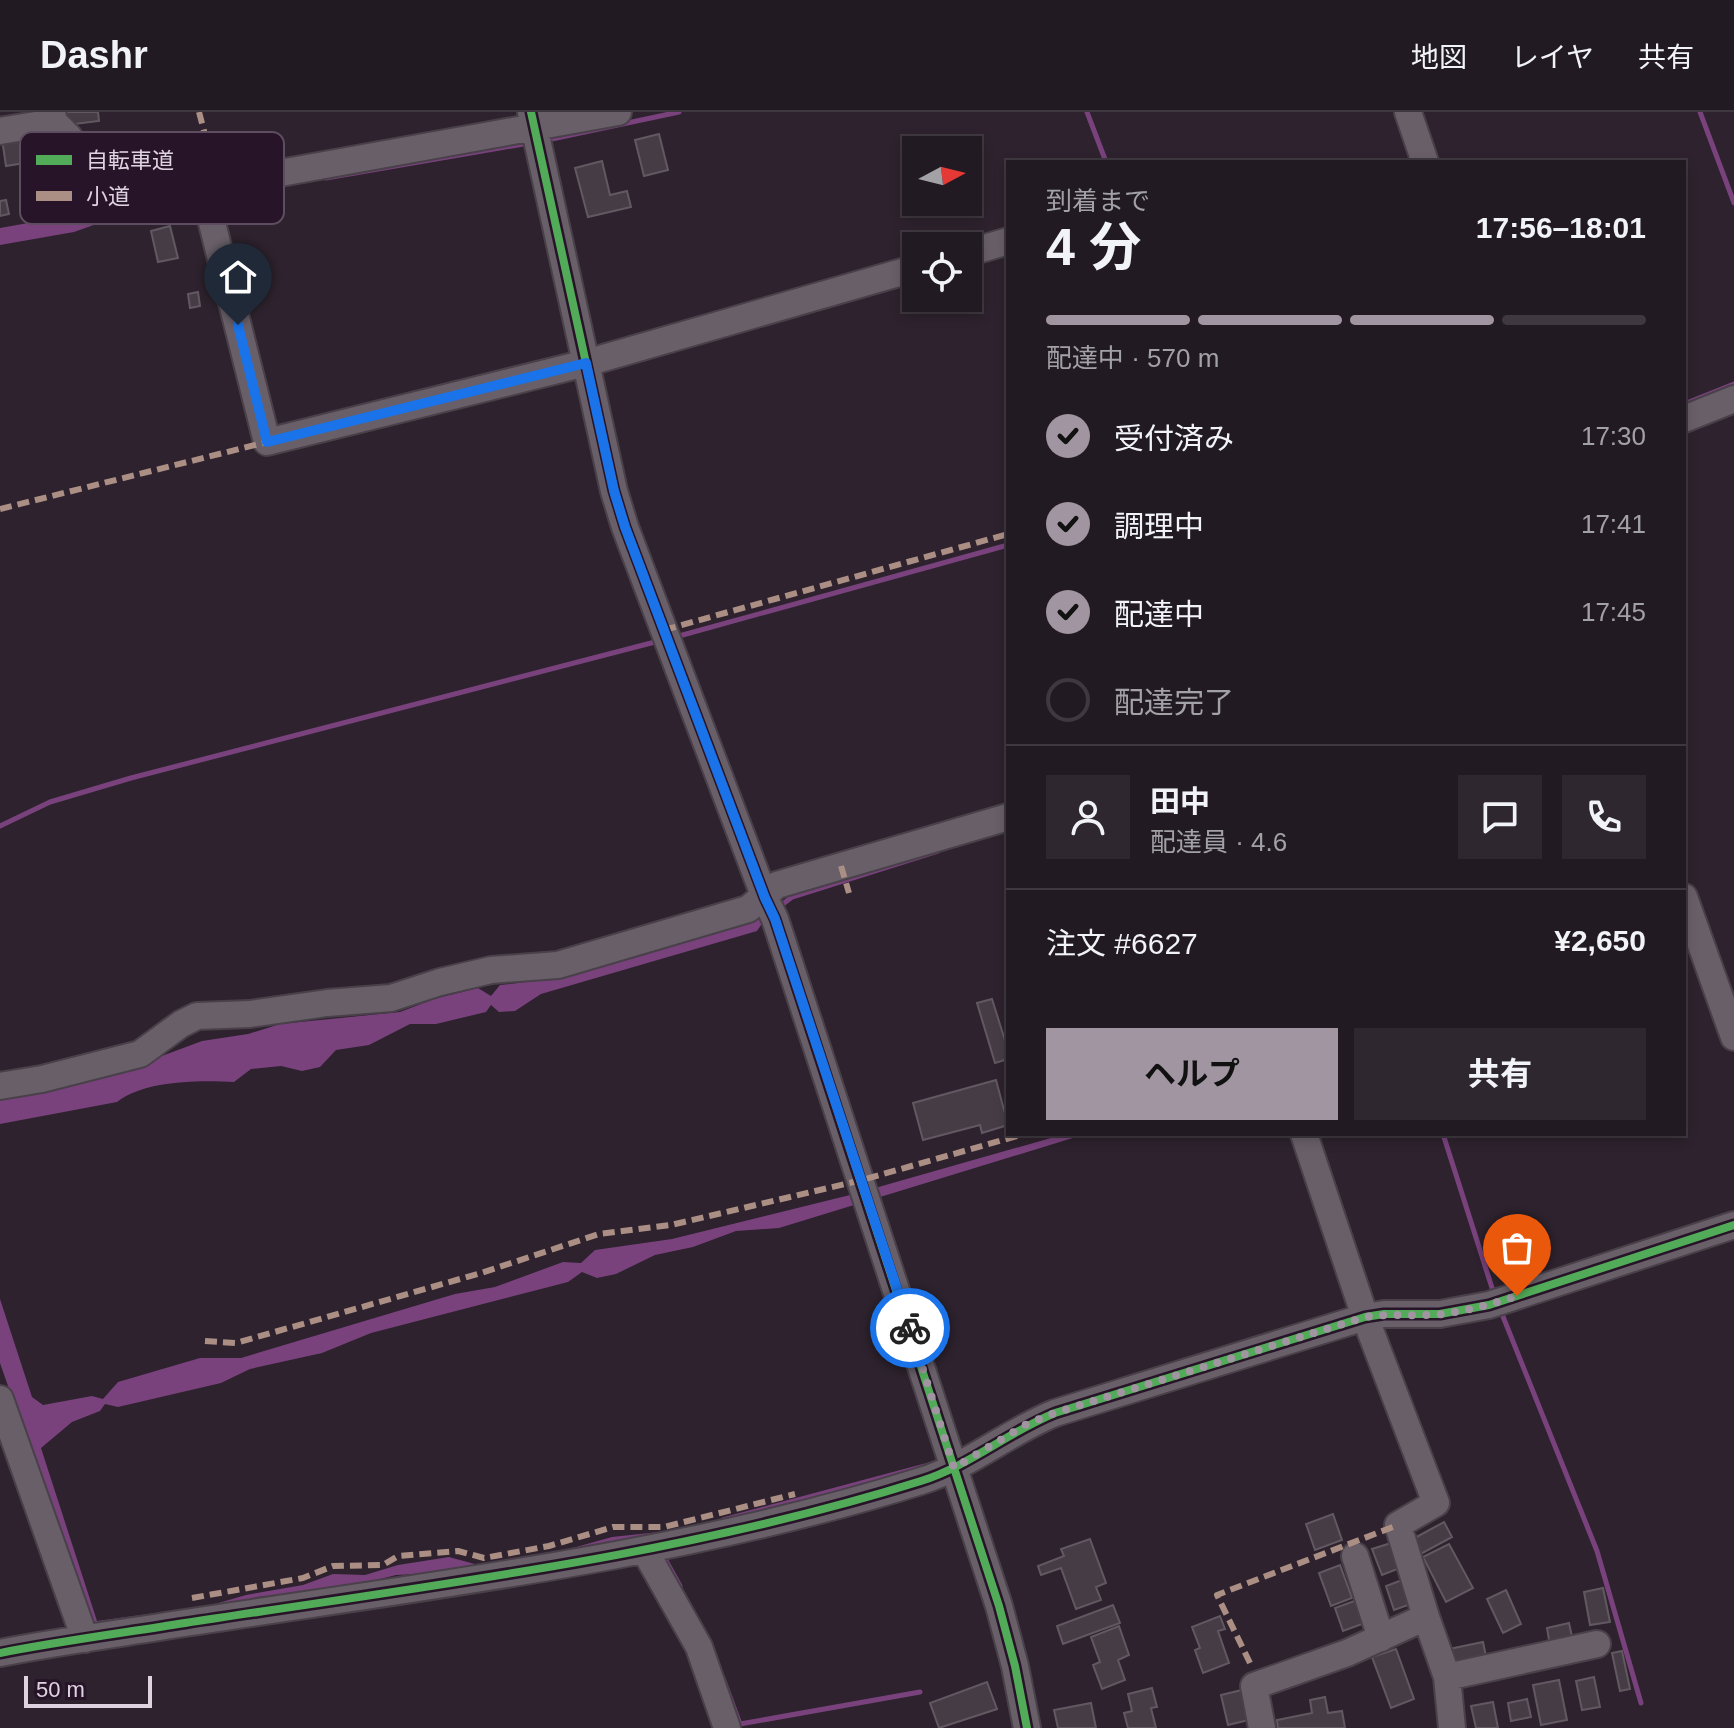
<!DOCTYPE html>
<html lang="ja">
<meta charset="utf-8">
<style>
body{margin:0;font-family:Helvetica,"Noto Sans JP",sans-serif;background:#2e272f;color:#f1f3f6;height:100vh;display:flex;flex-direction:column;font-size:30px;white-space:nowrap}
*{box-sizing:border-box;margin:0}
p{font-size:26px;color:#a2a1a5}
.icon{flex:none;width:44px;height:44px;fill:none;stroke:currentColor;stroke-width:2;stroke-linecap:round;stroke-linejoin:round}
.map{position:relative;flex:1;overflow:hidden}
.drawer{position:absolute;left:1006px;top:48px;width:680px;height:976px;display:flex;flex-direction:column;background:#221a22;border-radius:0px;box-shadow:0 4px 12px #0003,0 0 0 2px #3f3840}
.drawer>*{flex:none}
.needle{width:52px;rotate:83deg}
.fabs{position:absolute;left:902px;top:24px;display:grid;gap:16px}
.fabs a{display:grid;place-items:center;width:80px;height:80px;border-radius:0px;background:#221a22;box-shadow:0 4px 12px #0003,0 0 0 2px #3f3840;font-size:40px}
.scale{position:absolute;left:24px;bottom:20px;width:128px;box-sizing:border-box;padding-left:8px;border:4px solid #e0d3e1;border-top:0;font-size:22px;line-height:28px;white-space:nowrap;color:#e0d3e1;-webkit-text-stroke:6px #271428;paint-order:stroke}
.pin{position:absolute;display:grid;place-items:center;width:68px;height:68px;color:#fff;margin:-82px -34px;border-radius:50% 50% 50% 0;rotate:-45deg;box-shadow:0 0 8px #0007}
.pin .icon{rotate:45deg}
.courier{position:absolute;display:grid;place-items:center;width:80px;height:80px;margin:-40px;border:6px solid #1a73e8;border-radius:50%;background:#fff;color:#222;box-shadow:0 2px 10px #0007}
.summary em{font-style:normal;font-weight:700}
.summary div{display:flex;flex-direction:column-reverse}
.summary{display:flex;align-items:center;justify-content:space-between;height:136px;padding:0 40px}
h1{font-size:52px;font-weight:700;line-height:60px}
.bar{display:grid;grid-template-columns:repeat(4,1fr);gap:12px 8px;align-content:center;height:96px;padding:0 40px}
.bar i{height:10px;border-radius:6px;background:#3f3840}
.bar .on{background:#a195a2}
.bar p{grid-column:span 4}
.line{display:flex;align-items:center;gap:20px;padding:0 40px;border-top:2px solid #3f3840}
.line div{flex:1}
.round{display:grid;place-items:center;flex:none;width:84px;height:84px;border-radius:0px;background:#2e272f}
ol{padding:0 40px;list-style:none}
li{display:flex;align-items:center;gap:24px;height:88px}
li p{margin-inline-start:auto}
li .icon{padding:8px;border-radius:50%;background:#a195a2;color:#111;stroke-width:4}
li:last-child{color:#a2a1a5}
li i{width:44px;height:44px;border:4px solid #3f3840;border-radius:50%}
.action{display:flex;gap:16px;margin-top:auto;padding:16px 40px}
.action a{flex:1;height:92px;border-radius:0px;background:#a195a2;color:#111;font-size:32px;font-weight:700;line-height:92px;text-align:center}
.action a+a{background:#2e272f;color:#f1f3f6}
header{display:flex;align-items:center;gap:48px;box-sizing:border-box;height:112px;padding:0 40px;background:#221a22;border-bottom:2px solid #3f3840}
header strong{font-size:38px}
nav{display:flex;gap:44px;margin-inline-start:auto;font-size:28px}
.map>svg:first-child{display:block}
</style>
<header>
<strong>Dashr</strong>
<nav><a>地図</a><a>レイヤ</a><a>共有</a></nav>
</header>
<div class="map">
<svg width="1734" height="1616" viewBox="0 0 1734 1616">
<rect width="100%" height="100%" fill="#2d222d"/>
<path fill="#79427d" d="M 136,98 L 74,120 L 0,133 L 0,116 L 73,103 Z
M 762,803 L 765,807 L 757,819 L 541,882 L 515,899 L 499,900 L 491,893 L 486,900 L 436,912 L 410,912 L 369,933 L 336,938 L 320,955 L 302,959 L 281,954 L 251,957 L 234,970 C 200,968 145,968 117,990 L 0,1012 L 0,988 L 143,951 L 202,929 L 248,922 L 280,912 L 400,900 L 434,887 L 478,876 L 491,884 L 500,873 C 586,865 670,835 752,809 Z
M 1065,1022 L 1075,1022 L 1076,1025 L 779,1116 L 736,1119 L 693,1135 L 655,1143 L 616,1162 L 597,1166 L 582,1160 L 568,1170 L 371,1221 L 322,1241 L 250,1257 L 221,1271 L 118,1295 L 105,1292 L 100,1299 L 72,1310 L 41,1336 L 97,1509 L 208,1494 L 246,1483 L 303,1473 L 333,1462 L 365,1463 L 398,1453 L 449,1445 L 482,1454 L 551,1442 L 612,1425 L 678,1418 L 481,1459 L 396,1463 L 337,1478 L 257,1485 L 211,1498 L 92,1516 L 0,1251 L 0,1187 L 32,1285 L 43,1293 L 92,1284 L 103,1287 L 118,1270 L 200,1246 L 241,1246 L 455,1182 L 495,1175 L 563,1150 L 581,1151 L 595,1138 L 672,1127 L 854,1082 Z"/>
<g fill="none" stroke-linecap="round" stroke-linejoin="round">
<path stroke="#79427d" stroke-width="5" d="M 1087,0 L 1106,50
M 1700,0 L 1734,91
M 547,28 L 679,0
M 326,66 L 529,31
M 129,99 L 194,88
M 1684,292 L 1734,272
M 679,524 L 1008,433
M 0,714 L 50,690 L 131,666 L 655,530
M 779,795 L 792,785 L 938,739
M 1443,1022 L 1493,1179 L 1497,1178
M 1502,1202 L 1597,1439 L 1641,1591
M 723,1408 L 929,1353
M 665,1447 L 680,1474
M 723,1566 L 740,1612 L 920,1580"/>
</g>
<path fill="#463c46" stroke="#625862" stroke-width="2" d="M 65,0 L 98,0 L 99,9 L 67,13 Z
M 33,22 L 37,49 L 6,54 L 2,27 Z
M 659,22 L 668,58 L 644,64 L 635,28 Z
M 602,49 L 610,83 L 627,79 L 631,95 L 588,105 L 575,56 Z
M 6,88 L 9,102 L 0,104 L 0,89 Z
M 170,114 L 178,146 L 158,150 L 151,119 Z
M 198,180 L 200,194 L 190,196 L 188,182 Z
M 992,887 L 1008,938 L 1008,947 L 995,951 L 977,891 Z
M 996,968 L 1008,1013 L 982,1021 L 980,1013 L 923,1028 L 913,991 Z
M 1333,1402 L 1342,1428 L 1315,1438 L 1306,1412 Z
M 1444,1410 L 1452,1425 L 1419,1443 L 1411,1428 Z
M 1090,1427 L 1106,1471 L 1096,1475 L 1101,1488 L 1076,1497 L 1061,1456 L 1041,1463 L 1038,1454 L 1064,1444 L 1061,1437 Z
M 1391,1431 L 1400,1456 L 1382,1463 L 1372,1437 Z
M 1449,1432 L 1473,1476 L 1446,1490 L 1423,1445 Z
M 1340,1453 L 1352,1486 L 1331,1494 L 1319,1461 Z
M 1402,1468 L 1411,1492 L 1394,1498 L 1386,1474 Z
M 1603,1476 L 1610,1510 L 1590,1513 L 1584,1480 Z
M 1506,1478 L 1521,1512 L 1503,1521 L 1487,1487 Z
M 1357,1488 L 1365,1511 L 1343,1519 L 1335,1496 Z
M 1113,1493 L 1120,1511 L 1063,1532 L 1057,1514 Z
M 1220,1504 L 1225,1517 L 1218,1519 L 1229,1551 L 1203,1561 L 1195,1538 L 1200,1536 L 1192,1515 Z
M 1569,1511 L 1573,1529 L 1550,1534 L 1547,1516 Z
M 1119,1514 L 1129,1543 L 1118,1548 L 1125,1568 L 1102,1577 L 1093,1553 L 1100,1550 L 1091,1525 Z
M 1483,1530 L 1487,1549 L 1453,1556 L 1449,1537 Z
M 1396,1537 L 1414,1587 L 1391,1596 L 1372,1545 Z
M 1622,1539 L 1630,1577 L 1620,1579 L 1612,1541 Z
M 1594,1565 L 1600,1595 L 1582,1598 L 1576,1569 Z
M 1559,1568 L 1567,1608 L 1541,1613 L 1533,1573 Z
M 987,1570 L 997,1597 L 939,1616 L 930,1591 Z
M 1152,1576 L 1157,1595 L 1151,1596 L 1156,1616 L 1128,1616 L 1124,1601 L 1132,1599 L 1128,1582 Z
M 1250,1576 L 1257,1606 L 1228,1613 L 1221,1583 Z
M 1325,1585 L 1328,1601 L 1342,1599 L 1345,1616 L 1278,1616 L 1277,1608 L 1312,1601 L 1310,1588 Z
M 1527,1587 L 1531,1605 L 1511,1609 L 1508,1591 Z
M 1493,1590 L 1498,1616 L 1476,1616 L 1471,1594 Z
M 1091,1591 L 1096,1616 L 1058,1616 L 1054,1598 Z"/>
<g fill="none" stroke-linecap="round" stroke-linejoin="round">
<defs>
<path id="minor" d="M 52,0 L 54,10 L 69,25 L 86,80 L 97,85 L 203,75 L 618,0
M 531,0 L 614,379 L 625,415 L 765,786 L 775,807 L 999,1494 L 1015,1554 L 1027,1616
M 1408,0 L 1425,50
M 0,19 L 54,10
M 203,75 L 267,330 L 586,251 L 916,156
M 968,141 L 1008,129
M 1684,307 L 1734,287
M 1684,785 L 1734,925
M 0,974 L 42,967 L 140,942 L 181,912 L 197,904 L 250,902 L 327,891 L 391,886 L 440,870 L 491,858 L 558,853 L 748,797 L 777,773 L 1008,705
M 0,1287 L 85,1527
M 645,1439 L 699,1535 L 727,1616
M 1355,1444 L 1381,1526
M 1426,1505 L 1447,1565 L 1452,1616
M 0,1541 C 61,1529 123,1521 185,1511 C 432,1473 682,1444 921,1369 C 969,1354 1008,1320 1055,1301 L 1365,1205 L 1384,1202 L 1440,1202 L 1489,1193 L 1734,1113
M 1447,1565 L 1597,1532
M 1262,1616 L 1254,1574 L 1347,1541 L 1426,1505 L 1398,1413 L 1436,1391 L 1365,1205 L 1304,1022"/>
</defs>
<use href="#minor" stroke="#49404a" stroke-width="30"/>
<use href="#minor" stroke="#685f68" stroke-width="26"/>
<path stroke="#ac8f84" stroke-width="6" stroke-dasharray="12 6" stroke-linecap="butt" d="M 199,0 L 218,72
M 0,397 L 267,330
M 664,518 L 1008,422
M 841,754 L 849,781
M 205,1229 L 236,1231 L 481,1161 L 599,1122 L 671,1113 L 862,1068 L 1024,1022
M 192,1486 L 303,1466 L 333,1454 L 383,1453 L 398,1444 L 458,1439 L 484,1446 L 549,1434 L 613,1415 L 664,1415 L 795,1382
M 1250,1551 L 1217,1483 L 1398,1413"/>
<defs>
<path id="cycleway" d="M 531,0 L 614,379 L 625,415 L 765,786 L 775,807 L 999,1494 L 1015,1554 L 1027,1616
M 0,1541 C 61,1529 123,1521 185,1511 C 432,1473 682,1444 921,1369 C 969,1354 1008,1320 1055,1301 L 1365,1205 L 1384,1202 L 1440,1202 L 1489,1193 L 1734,1113"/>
</defs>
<use href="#cycleway" stroke="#271428" stroke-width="13"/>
<use href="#cycleway" stroke="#51ab58" stroke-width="8"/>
</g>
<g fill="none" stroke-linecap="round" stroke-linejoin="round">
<path stroke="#a195a2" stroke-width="8" stroke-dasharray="0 14.4" d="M 910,1216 L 954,1356 L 1027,1312 L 1055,1301 L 1365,1205 C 1391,1201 1416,1205 1442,1202 C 1467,1199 1492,1192 1517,1184"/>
<path stroke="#1a73e8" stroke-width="10" d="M 238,213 L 267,330 L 586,251 L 614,379 L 625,415 L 765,786 L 775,807 L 910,1216"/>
</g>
<rect x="20" y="20" width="264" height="92" rx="12" fill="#271428" stroke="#5e4d60" stroke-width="2"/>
<rect x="36" y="43" width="36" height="10" fill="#51ab58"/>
<rect x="36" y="79" width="36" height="10" fill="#ac8f84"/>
<g font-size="22" fill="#e0d3e1">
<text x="86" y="56">自転車道</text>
<text x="86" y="92">小道</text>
</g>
</svg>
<div class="fabs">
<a><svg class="needle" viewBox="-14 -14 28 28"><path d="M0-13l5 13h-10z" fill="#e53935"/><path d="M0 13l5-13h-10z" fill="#a2a1a5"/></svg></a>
<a><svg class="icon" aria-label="locate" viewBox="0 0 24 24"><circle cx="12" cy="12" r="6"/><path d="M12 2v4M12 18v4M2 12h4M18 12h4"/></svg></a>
</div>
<div class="scale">50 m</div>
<div class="pin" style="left:1517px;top:1184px;background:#ea580c"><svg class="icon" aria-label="bag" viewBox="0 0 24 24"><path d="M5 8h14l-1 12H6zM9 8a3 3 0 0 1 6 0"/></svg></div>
<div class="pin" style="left:238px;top:213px;background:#1f2937"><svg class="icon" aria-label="home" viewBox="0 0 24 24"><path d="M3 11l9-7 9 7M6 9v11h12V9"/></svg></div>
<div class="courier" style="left:910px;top:1216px"><svg class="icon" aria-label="bike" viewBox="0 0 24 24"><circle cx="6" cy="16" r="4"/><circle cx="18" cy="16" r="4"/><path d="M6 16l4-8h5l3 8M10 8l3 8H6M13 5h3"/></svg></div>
<section class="drawer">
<div class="summary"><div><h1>4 分</h1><p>到着まで</p></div><em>17:56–18:01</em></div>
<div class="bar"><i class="on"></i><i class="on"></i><i class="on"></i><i></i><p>配達中 · 570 m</p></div>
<ol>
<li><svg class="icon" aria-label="check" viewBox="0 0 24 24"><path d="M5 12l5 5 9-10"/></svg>受付済み<p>17:30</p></li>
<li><svg class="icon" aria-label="check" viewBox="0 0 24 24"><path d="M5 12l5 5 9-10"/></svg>調理中<p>17:41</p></li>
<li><svg class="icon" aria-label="check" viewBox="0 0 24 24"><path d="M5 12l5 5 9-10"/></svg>配達中<p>17:45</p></li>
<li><i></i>配達完了</li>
</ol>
<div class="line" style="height:144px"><a class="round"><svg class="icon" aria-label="person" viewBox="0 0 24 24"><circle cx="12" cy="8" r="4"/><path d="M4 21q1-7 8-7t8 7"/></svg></a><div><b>田中</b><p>配達員 · 4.6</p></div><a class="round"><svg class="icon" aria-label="chat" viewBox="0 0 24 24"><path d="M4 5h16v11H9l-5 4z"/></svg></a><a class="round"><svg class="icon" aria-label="phone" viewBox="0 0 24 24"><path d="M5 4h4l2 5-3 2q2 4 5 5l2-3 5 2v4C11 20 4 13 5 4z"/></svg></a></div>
<div class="line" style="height:104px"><div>注文 #6627</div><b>¥2,650</b></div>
<div class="action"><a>ヘルプ</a><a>共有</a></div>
</section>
</div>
